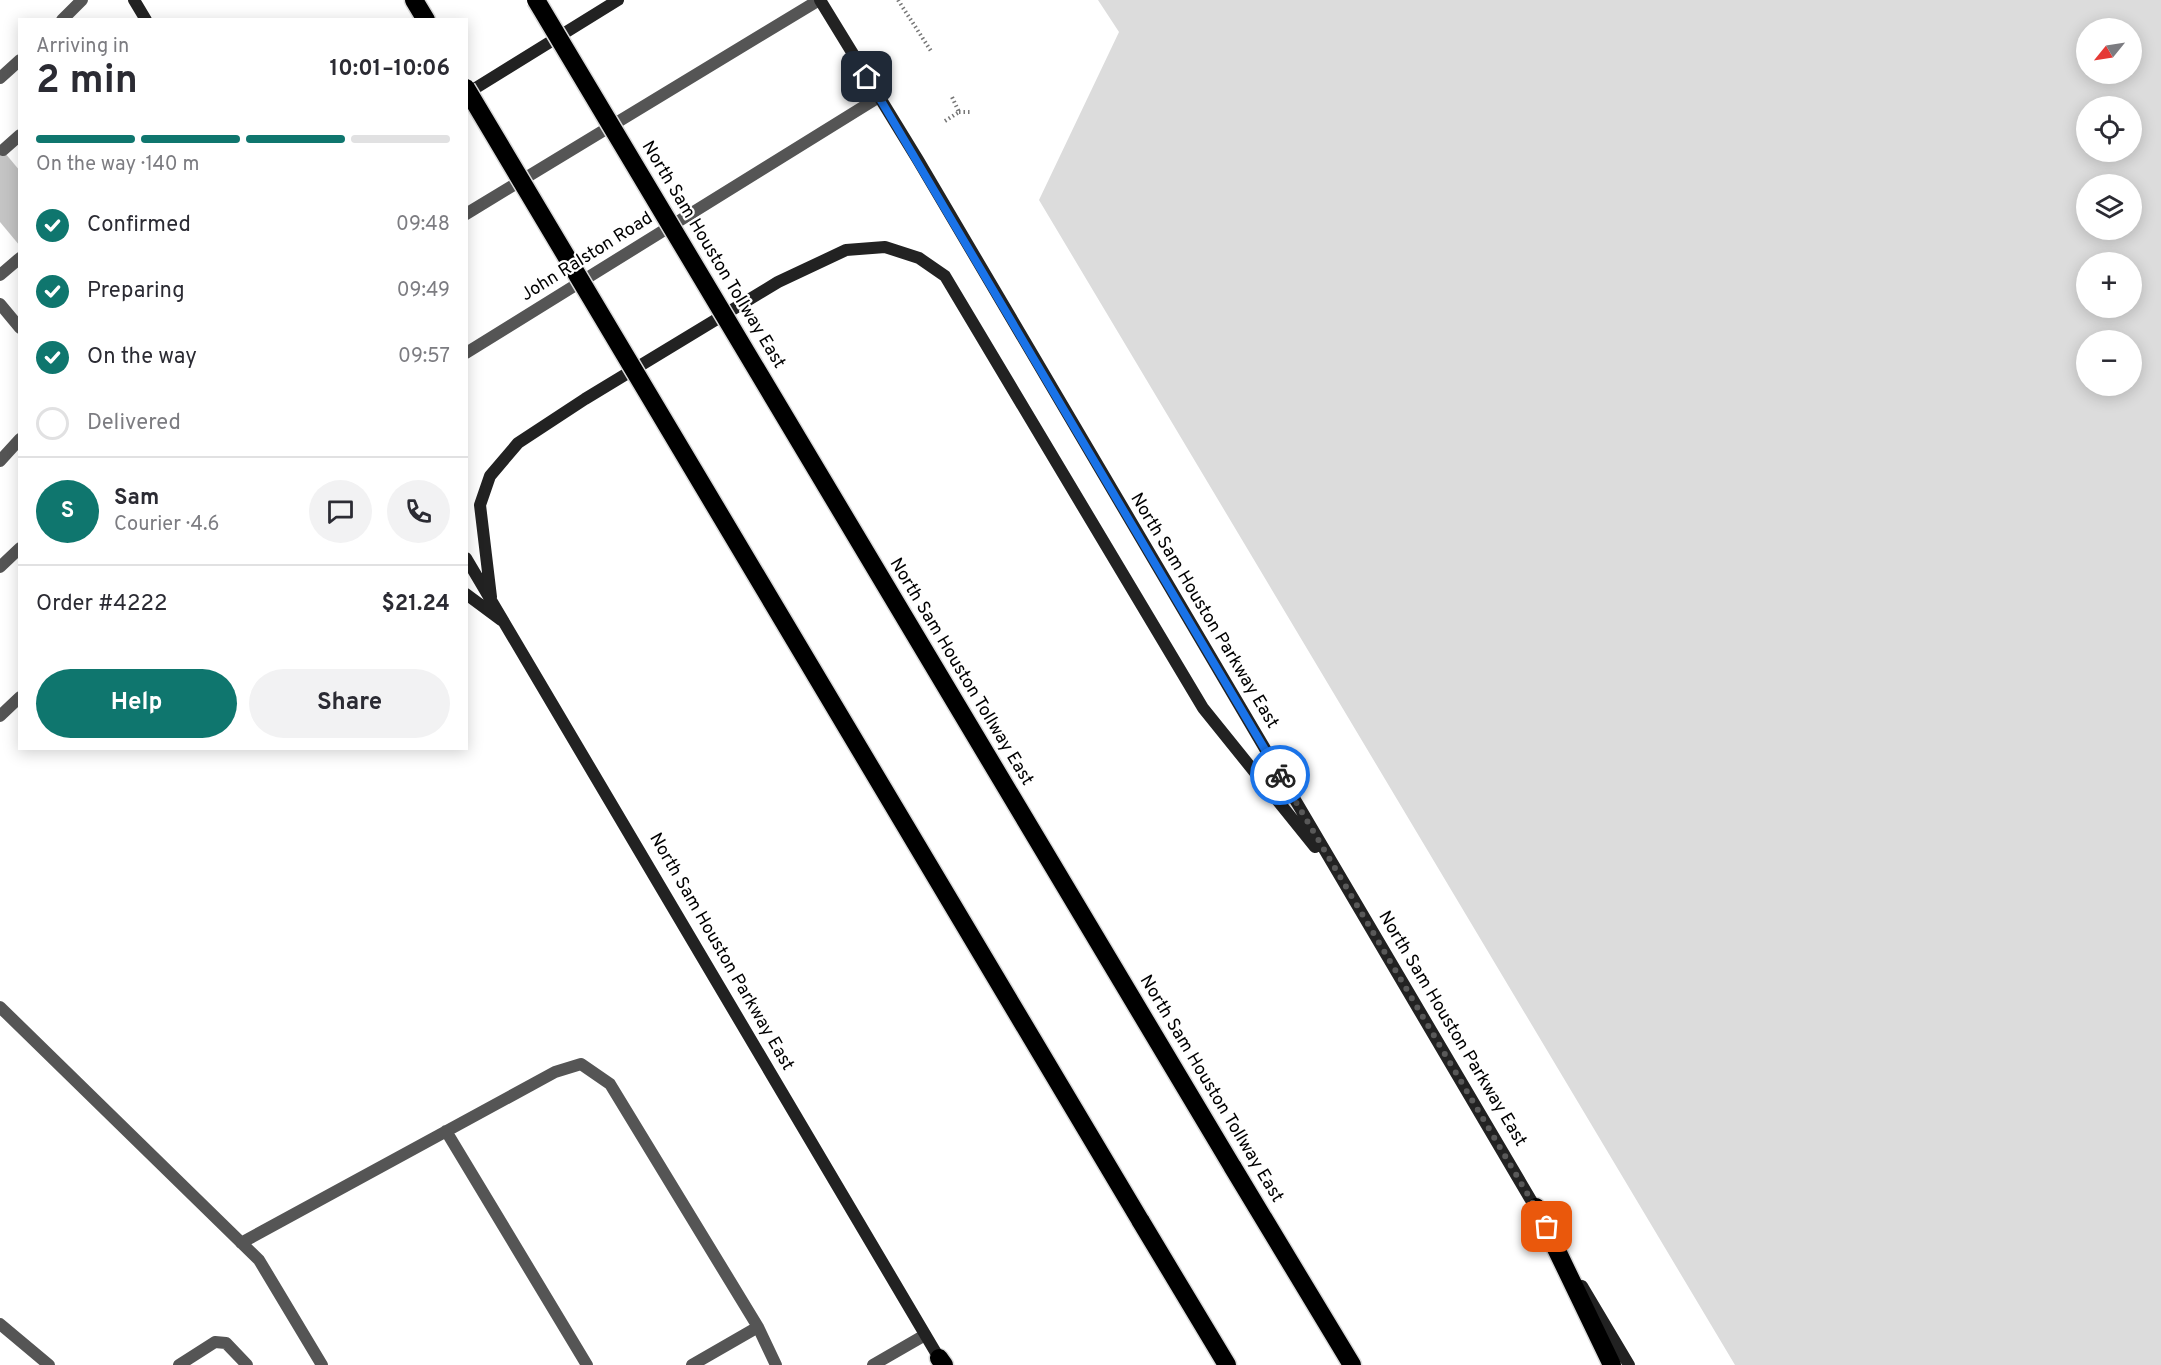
<!DOCTYPE html>
<meta charset="utf-8">
<style>
body{margin:0;font-family:Overpass,sans-serif;background:#f2f2f3;color:#2b2b33;height:100vh;display:flex;flex-direction:column;font-size:22px;white-space:nowrap}
*{box-sizing:border-box;margin:0}
p{font-size:20px;color:#7c7c81}
.icon{flex:none;width:33px;height:33px;fill:none;stroke:currentColor;stroke-width:2;stroke-linecap:round;stroke-linejoin:round}
.map{position:relative;flex:1;overflow:hidden}
.panel{position:absolute;left:18px;top:18px;width:450px;height:732px;display:flex;flex-direction:column;background:#fff;border-radius:0px;box-shadow:0 3px 15px #0003}
.panel>*{flex:none}
.needle{width:39px;rotate:240deg}
.tools{position:absolute;left:2076px;top:18px;display:grid;gap:12px}
.tools a{display:grid;place-items:center;width:66px;height:66px;border-radius:50%;background:#fff;box-shadow:0 3px 15px #0003;font-size:30px}
.pin{position:absolute;display:grid;place-items:center;width:51px;height:51px;color:#fff;margin:-26px;border-radius:12px;box-shadow:0 3px 9px #0006}
.courier{position:absolute;display:grid;place-items:center;width:60px;height:60px;margin:-30px;border:4px solid #1a73e8;border-radius:50%;background:#fff;color:#222;box-shadow:0 2px 8px #0007}
.head em{font-style:normal;font-weight:700}
.head div{display:flex;flex-direction:column-reverse}
.head{display:flex;align-items:center;justify-content:space-between;height:102px;padding:0 18px}
h1{font-size:39px;font-weight:700;line-height:45px}
.bar{display:grid;grid-template-columns:repeat(4,1fr);gap:9px 6px;align-content:center;height:72px;padding:0 18px}
.bar i{height:8px;border-radius:4px;background:#e1e1e2}
.bar .active{background:#0f766e}
.bar p{grid-column:span 4}
.line{display:flex;align-items:center;gap:15px;padding:0 18px;border-top:2px solid #e1e1e2}
.line div{flex:1}
.round{display:grid;place-items:center;flex:none;width:63px;height:63px;border-radius:32px;background:#f2f2f3}
ol{padding:0 18px;list-style:none}
li{display:flex;align-items:center;gap:18px;height:66px}
li p{margin-inline-start:auto}
li .icon{padding:6px;border-radius:50%;background:#0f766e;color:#fff;stroke-width:4}
li:last-child{color:#7c7c81}
li i{width:33px;height:33px;border:3px solid #e1e1e2;border-radius:50%}
.button{display:flex;gap:12px;margin-top:auto;padding:12px 18px}
.button a{flex:1;height:69px;border-radius:36px;background:#0f766e;color:#fff;font-size:24px;font-weight:700;line-height:69px;text-align:center}
.button a+a{background:#f2f2f3;color:#2b2b33}
.map>svg:first-child{display:block}
</style>
<div class="map">
<svg width="2161" height="1365" viewBox="0 0 2161 1365">
<rect width="100%" height="100%" fill="#fff"/>
<path fill="#dcdcdc" fill-rule="evenodd" d="M 1098,0 L 2161,0 L 2161,1365 L 1735,1365 L 1039,200 L 1119,32 ZM 2086,28 L 2132,28 L 2132,74 L 2086,74 ZM 2086,106 L 2132,106 L 2132,152 L 2086,152 ZM 2086,184 L 2132,184 L 2132,230 L 2086,230 ZM 2086,262 L 2132,262 L 2132,308 L 2086,308 ZM 2086,340 L 2132,340 L 2132,386 L 2086,386 Z"/>
<path fill="#c4c4c4" d="M 0,147 L 20,171 L 20,246 L 0,222 Z"/>
<g fill="none" stroke-linecap="round" stroke-linejoin="round">
<defs>
<path id="motorway" d="M 414,0 L 426,20
M 1232,1166 L 1352,1365
M 1536,1207 L 1612,1365
M 1140,1220 L 1227,1365
M 939,1358 L 944,1365"/>
</defs>
<use href="#motorway" stroke="#dbdbdb" stroke-width="21"/>
<path stroke="#777" stroke-width="4" stroke-dasharray="1.5 3" stroke-linecap="butt" d="M 898,0 L 931,51
M 959,112 L 971,112
M 945,121 L 959,112 L 952,97"/>
<path stroke="#555" stroke-width="12" d="M 62,20 L 82,0
M 0,78 L 20,60
M 3,150 L 20,135
M 0,275 L 20,258
M 0,304 L 20,328
M 0,461 L 20,439
M 0,1007 L 259,1260 L 322,1365
M 446,1131 L 587,1365
M 241,1243 L 555,1072 L 581,1064 L 610,1084 L 758,1327 L 776,1365
M 0,1324 L 49,1365
M 179,1365 L 215,1342 L 226,1343 L 247,1365
M 692,1365 L 758,1327
M 873,1365 L 925,1335"/>
<path stroke="#555" stroke-width="12" d="M 466,214 L 819,0
M 466,353 L 879,97
M 0,567 L 20,548
M 0,716 L 20,697"/>
<path stroke="#222" stroke-width="12" d="M 134,0 L 146,20
M 820,0 L 918,160 L 1538,1212
M 466,94 L 618,0
M 466,558 L 942,1363
M 466,594 L 501,620
M 491,597 L 480,505 L 490,476 L 518,443 L 585,399 L 778,282 L 846,250 L 885,247 L 919,258 L 945,276 L 1203,708 L 1315,847
M 1582,1286 L 1629,1365"/>
<use href="#motorway" stroke="#000" stroke-width="18"/>
<defs>
<path id="motorway-bridge" d="M 536,0 L 1232,1166
M 466,88 L 1140,1220"/>
</defs>
<use href="#motorway-bridge" stroke="#dbdbdb" stroke-width="21" stroke-linecap="butt"/>
<use href="#motorway-bridge" stroke="#000" stroke-width="18"/>
</g>
<g fill="none" stroke-linecap="round" stroke-linejoin="round">
<path stroke="#595959" stroke-width="6" stroke-dasharray="0 10.8" d="M 1280,775 L 1547,1227"/>
<path stroke="#1a73e8" stroke-width="8" d="M 867,77 L 1280,775"/>
</g>
<g text-anchor="middle" dominant-baseline="central" stroke-width="4.5" stroke-linejoin="round" paint-order="stroke">
<g font-size="18" fill="#000" stroke="#fff">
<text transform="translate(713 255) rotate(59)">North Sam Houston Tollway East</text>
<text transform="translate(587 257) rotate(-32)">John Ralston Road</text>
<text transform="translate(1204 611) rotate(59)">North Sam Houston Parkway East</text>
<text transform="translate(961 672) rotate(59)">North Sam Houston Tollway East</text>
<text transform="translate(721 952) rotate(60)">North Sam Houston Parkway East</text>
<text transform="translate(1452 1029) rotate(59)">North Sam Houston Parkway East</text>
<text transform="translate(1211 1089) rotate(59)">North Sam Houston Tollway East</text>
</g>
</g>
</svg>
<div class="tools">
<a><svg class="needle" viewBox="-14 -14 28 28"><path d="M0-13l5 13h-10z" fill="#e53935"/><path d="M0 13l5-13h-10z" fill="#7c7c81"/></svg></a>
<a><svg class="icon" aria-label="locate" viewBox="0 0 24 24"><circle cx="12" cy="12" r="6"/><path d="M12 2v4M12 18v4M2 12h4M18 12h4"/></svg></a>
<a><svg class="icon" aria-label="layers" viewBox="0 0 24 24"><path d="M12 4l9 5-9 5-9-5zM3 14l9 5 9-5"/></svg></a>
<a>+</a>
<a>−</a>
</div>
<div class="pin" style="left:1547px;top:1227px;background:#ea580c"><svg class="icon" aria-label="bag" viewBox="0 0 24 24"><path d="M5 8h14l-1 12H6zM9 8a3 3 0 0 1 6 0"/></svg></div>
<div class="pin" style="left:867px;top:77px;background:#1f2937"><svg class="icon" aria-label="home" viewBox="0 0 24 24"><path d="M3 11l9-7 9 7M6 9v11h12V9"/></svg></div>
<div class="courier" style="left:1280px;top:775px"><svg class="icon" aria-label="bike" viewBox="0 0 24 24"><circle cx="6" cy="16" r="4"/><circle cx="18" cy="16" r="4"/><path d="M6 16l4-8h5l3 8M10 8l3 8H6M13 5h3"/></svg></div>
<section class="panel">
<div class="head"><div><h1>2 min</h1><p>Arriving in</p></div><em>10:01–10:06</em></div>
<div class="bar"><i class="active"></i><i class="active"></i><i class="active"></i><i></i><p>On the way · 140 m</p></div>
<ol>
<li><svg class="icon" aria-label="check" viewBox="0 0 24 24"><path d="M5 12l5 5 9-10"/></svg>Confirmed<p>09:48</p></li>
<li><svg class="icon" aria-label="check" viewBox="0 0 24 24"><path d="M5 12l5 5 9-10"/></svg>Preparing<p>09:49</p></li>
<li><svg class="icon" aria-label="check" viewBox="0 0 24 24"><path d="M5 12l5 5 9-10"/></svg>On the way<p>09:57</p></li>
<li><i></i>Delivered</li>
</ol>
<div class="line" style="height:108px"><b class="round" style="background:#0f766e;color:#fff">S</b><div><b>Sam</b><p>Courier · 4.6</p></div><a class="round"><svg class="icon" aria-label="chat" viewBox="0 0 24 24"><path d="M4 5h16v11H9l-5 4z"/></svg></a><a class="round"><svg class="icon" aria-label="phone" viewBox="0 0 24 24"><path d="M5 4h4l2 5-3 2q2 4 5 5l2-3 5 2v4C11 20 4 13 5 4z"/></svg></a></div>
<div class="line" style="height:78px"><div>Order #4222</div><b>$21.24</b></div>
<div class="button"><a>Help</a><a>Share</a></div>
</section>
</div>
